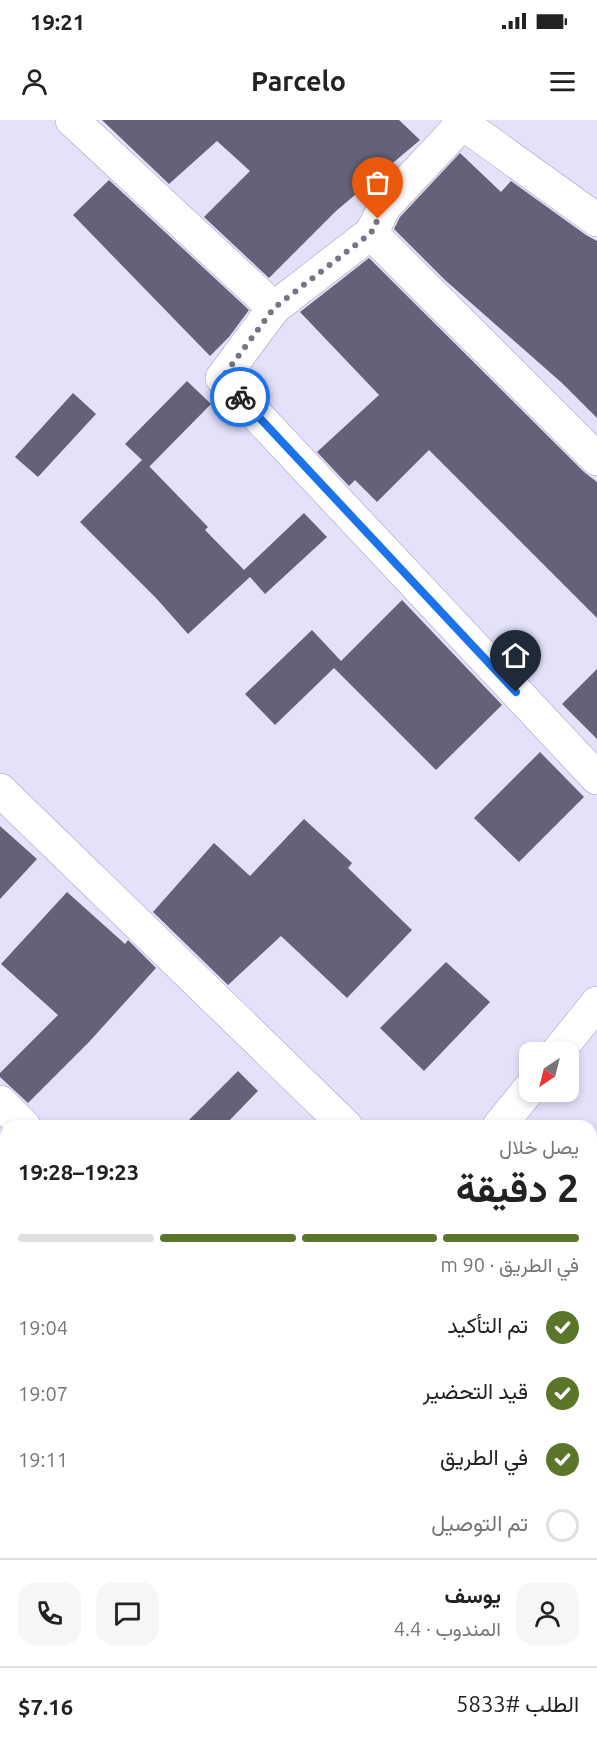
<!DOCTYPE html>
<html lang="ar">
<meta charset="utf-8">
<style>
body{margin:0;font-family:Ubuntu,Vazirmatn,sans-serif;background:#f6f6f6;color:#222;direction:rtl;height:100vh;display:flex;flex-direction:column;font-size:22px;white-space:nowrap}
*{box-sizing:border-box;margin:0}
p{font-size:20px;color:#767676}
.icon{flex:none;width:33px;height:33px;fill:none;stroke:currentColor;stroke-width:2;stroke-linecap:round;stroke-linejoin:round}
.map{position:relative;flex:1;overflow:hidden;direction:ltr}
.sheet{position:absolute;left:0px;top:1000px;width:597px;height:638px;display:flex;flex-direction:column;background:#fff;border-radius:18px 18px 0 0;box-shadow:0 3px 9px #0003;direction:rtl}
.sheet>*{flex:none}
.needle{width:39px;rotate:215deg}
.fabs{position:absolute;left:519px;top:922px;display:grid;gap:12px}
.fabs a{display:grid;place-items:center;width:60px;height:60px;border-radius:12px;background:#fff;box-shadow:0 3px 9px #0003;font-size:30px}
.pin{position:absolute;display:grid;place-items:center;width:51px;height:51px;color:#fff;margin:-62px -26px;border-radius:50% 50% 50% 0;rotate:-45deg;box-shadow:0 0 6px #0007}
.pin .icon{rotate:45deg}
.courier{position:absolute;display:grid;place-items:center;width:60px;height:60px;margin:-30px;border:4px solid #1a73e8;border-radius:50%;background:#fff;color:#222;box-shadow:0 2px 8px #0007}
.head em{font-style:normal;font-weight:700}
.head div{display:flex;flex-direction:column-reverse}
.head{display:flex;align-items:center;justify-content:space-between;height:102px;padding:0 18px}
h1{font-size:39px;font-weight:700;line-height:45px}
.bar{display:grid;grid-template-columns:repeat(4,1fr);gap:9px 6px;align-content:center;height:72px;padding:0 18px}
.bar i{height:8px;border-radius:4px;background:#e0e0e0}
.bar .selected{background:#5b762a}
.bar p{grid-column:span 4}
.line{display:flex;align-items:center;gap:15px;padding:0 18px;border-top:2px solid #e0e0e0}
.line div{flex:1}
.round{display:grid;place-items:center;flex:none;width:63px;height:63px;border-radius:18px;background:#f6f6f6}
ol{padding:0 18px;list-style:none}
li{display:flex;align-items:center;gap:18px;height:66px}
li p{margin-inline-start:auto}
li .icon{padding:6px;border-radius:50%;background:#5b762a;color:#fff;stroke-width:4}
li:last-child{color:#767676}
li i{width:33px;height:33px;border:3px solid #e0e0e0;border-radius:50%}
.status{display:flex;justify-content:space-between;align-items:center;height:42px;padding:0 30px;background:#fff;direction:ltr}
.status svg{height:16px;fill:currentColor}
header{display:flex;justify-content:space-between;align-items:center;height:78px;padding:0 18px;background:#fff;font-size:27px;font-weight:700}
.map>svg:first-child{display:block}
</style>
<div class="status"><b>19:21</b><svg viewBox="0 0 49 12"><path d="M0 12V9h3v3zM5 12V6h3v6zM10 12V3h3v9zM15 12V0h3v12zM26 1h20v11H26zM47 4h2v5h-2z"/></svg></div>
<header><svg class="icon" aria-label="menu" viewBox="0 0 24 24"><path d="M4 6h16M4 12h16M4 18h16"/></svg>Parcelo<svg class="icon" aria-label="person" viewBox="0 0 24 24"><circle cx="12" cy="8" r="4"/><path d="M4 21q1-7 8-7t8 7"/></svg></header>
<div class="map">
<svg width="597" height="1637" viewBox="0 0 597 1637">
<rect width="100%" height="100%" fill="#e4e2fb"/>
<path fill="#636278" d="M 102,0 L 399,0 L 420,20 L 336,91 L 269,158 L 204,97 L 250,51 L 217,21 L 169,64 Z
M 460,33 L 501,72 L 511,61 L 586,115 L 597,121 L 597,298 L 562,263 L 445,160 L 394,109 L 400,97 Z
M 109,60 L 249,190 L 229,217 L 210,236 L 73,95 Z
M 369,138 L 584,352 L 597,362 L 597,498 L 429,330 L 377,382 L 355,360 L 349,366 L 317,332 L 379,275 L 300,192 Z
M 187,261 L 211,284 L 149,347 L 147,344 L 208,407 L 205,410 L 244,450 L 304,393 L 327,417 L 265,474 L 250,457 L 188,514 L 156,478 L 80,402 L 142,340 L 125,324 Z
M 73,273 L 96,294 L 38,357 L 15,337 Z
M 402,480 L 502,585 L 436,650 L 334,548 L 275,605 L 245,574 L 312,510 L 341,541 Z
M 597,549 L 597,619 L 562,584 Z
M 540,632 L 584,677 L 519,742 L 474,698 Z
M 304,699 L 352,743 L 348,748 L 412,810 L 347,878 L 281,816 L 228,865 L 153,792 L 214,723 L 250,756 Z
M 0,706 L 37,739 L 0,779 Z
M 67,772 L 125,824 L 128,820 L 156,848 L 89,922 L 28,983 L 0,957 L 0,953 L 58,895 L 1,844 Z
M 446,842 L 490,882 L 424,951 L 380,908 Z
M 238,951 L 258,971 L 224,1006 L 183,1006 Z"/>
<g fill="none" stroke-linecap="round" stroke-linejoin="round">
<defs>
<path id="minor" d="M 72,0 L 274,188
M 458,0 L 597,100
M 463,3 L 385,86 L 371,113 L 274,188 L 222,258 L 597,658
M 371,113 L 597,339
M 0,670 L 346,1006
M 557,933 L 597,883
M 0,982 L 24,1006
M 499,1006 L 530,968
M 591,1276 L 597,1268
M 0,1310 L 6,1316
M 304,1637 L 307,1632
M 590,1637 L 597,1628"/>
</defs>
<use href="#minor" stroke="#a09eb6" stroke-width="34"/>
<use href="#minor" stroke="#fff" stroke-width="33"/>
</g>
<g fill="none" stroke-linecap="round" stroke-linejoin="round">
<path stroke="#767585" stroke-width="6" stroke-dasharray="0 10.8" d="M 240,277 L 222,258 L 274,188 L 371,113 L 378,99"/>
<path stroke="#1a73e8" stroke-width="8" d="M 240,277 L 516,572"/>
</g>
</svg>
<div class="fabs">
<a><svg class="needle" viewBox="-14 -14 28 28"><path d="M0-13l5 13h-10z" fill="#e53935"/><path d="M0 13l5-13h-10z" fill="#767676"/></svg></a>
</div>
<div class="pin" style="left:378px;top:99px;background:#ea580c"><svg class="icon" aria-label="bag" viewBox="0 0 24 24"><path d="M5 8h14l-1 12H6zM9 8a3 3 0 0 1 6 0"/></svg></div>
<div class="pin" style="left:516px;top:572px;background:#1f2937"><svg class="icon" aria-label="home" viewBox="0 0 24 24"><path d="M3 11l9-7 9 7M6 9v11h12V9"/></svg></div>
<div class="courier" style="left:240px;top:277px"><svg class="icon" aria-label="bike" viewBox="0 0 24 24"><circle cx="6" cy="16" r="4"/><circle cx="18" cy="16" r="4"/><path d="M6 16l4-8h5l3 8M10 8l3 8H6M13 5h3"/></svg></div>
<section class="sheet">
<div class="head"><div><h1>2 دقيقة</h1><p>يصل خلال</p></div><em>19:23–19:28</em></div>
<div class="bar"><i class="selected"></i><i class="selected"></i><i class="selected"></i><i></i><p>في الطريق · 90 m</p></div>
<ol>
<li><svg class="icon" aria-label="check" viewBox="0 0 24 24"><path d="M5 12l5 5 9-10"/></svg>تم التأكيد<p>19:04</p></li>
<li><svg class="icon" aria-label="check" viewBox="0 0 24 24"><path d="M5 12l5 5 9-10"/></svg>قيد التحضير<p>19:07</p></li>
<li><svg class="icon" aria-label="check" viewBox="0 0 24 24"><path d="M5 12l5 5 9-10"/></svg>في الطريق<p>19:11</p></li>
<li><i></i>تم التوصيل</li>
</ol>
<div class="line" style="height:108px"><a class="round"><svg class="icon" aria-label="person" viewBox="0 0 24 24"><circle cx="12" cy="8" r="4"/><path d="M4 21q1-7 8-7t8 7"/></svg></a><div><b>يوسف</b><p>المندوب · 4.4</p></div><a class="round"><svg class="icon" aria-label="chat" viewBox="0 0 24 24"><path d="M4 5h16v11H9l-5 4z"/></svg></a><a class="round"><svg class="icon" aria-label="phone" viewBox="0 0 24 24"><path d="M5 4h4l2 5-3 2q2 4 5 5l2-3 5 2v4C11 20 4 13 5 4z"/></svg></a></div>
<div class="line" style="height:78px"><div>الطلب #5833</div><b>$7.16</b></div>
</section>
</div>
